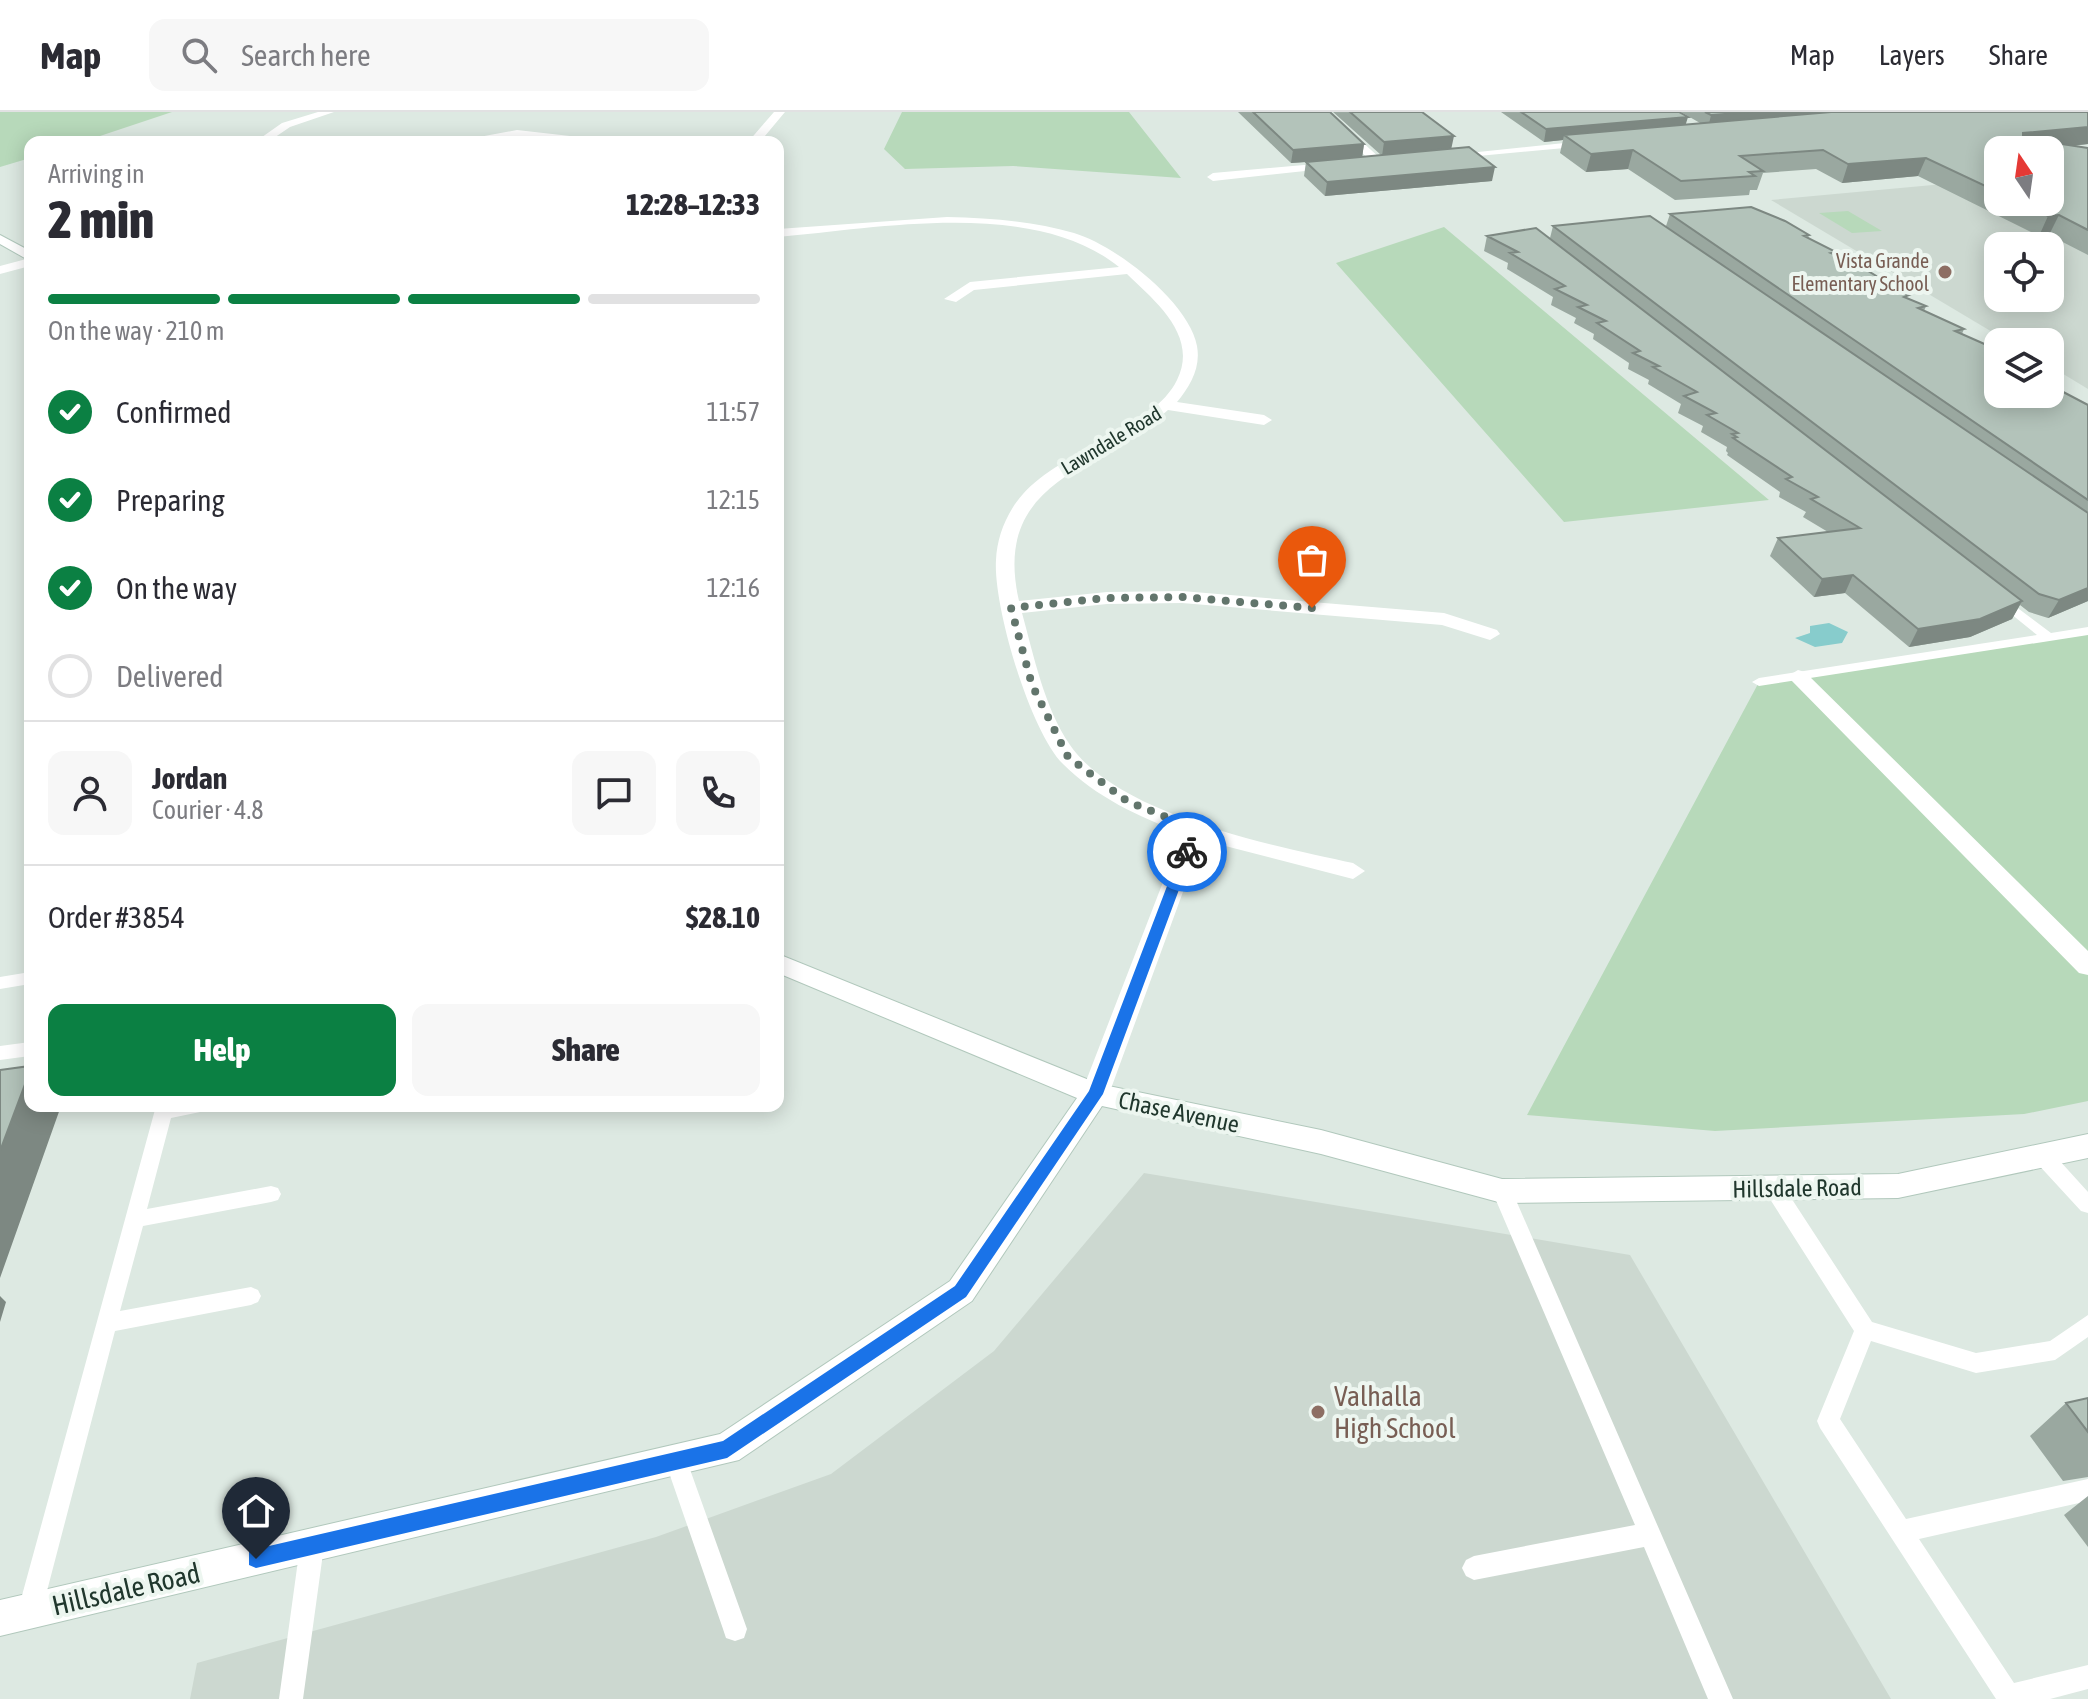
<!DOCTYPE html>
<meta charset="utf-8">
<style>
body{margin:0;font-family:"Asap Condensed",sans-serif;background:#f7f7f7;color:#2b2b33;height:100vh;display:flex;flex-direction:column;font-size:30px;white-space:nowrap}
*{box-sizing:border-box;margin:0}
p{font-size:26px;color:#7c7c81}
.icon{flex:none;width:44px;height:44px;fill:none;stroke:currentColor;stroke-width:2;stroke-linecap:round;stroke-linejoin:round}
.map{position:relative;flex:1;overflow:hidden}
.details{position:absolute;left:24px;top:24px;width:760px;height:976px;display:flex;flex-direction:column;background:#fff;border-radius:16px;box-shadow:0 4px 20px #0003}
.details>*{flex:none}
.needle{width:52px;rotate:347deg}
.fabs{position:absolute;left:1984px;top:24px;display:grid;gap:16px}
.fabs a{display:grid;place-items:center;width:80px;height:80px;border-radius:16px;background:#fff;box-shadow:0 4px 20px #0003;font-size:40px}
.pin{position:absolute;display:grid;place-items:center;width:68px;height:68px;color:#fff;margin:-82px -34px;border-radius:50% 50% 50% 0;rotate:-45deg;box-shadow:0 0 8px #0007}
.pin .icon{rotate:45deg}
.courier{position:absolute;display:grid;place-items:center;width:80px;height:80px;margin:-40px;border:6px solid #1a73e8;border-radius:50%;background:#fff;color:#222;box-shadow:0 2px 10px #0007}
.summary em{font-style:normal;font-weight:800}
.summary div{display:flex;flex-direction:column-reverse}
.summary{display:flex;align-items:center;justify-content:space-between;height:136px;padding:0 24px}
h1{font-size:52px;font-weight:800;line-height:60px}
.bar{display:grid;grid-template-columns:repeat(4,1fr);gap:12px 8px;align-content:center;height:96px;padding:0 24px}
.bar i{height:10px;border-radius:6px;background:#e1e1e2}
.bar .active{background:#0b8043}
.bar p{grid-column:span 4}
.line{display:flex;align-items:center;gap:20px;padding:0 24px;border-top:2px solid #e1e1e2}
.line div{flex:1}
.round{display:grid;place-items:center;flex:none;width:84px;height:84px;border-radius:16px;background:#f7f7f7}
ol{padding:0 24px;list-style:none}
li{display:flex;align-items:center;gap:24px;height:88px}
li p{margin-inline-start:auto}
li .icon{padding:8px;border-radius:50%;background:#0b8043;color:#fff;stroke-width:4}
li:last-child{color:#7c7c81}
li i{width:44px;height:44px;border:4px solid #e1e1e2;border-radius:50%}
.button{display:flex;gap:16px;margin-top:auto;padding:16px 24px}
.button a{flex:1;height:92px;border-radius:16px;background:#0b8043;color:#fff;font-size:32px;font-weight:800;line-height:92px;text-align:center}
.button a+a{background:#f7f7f7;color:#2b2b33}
header{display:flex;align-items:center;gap:48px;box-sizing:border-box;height:112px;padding:0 40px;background:#fff;border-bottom:2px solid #e1e1e2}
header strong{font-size:38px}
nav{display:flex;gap:44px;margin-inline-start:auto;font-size:28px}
.search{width:560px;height:72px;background:#f7f7f7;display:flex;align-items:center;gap:20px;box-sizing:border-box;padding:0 28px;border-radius:16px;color:#7c7c81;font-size:30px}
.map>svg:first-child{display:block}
</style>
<header>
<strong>Map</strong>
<div class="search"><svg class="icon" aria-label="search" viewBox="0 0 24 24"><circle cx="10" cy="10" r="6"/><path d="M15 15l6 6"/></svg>Search here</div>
<nav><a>Map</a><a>Layers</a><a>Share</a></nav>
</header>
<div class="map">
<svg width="2088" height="1587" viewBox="0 0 2088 1587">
<rect width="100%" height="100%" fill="#dde9e2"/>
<path fill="#ccd8d0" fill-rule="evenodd" d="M 2088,59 L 2088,277 L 2050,254 L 2050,230 L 2009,230 L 1771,88 L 1998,67 L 1998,90 L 2050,90 ZM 1998,134 L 2050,134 L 2050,186 L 1998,186 Z
M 1144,1061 L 1630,1143 L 1891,1587 L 190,1587 L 197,1551 L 656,1425 L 831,1362 L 994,1239 Z"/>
<path fill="#b7d9ba" d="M 0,0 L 172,0 L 82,30 L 30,30 L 30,46 L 0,55 Z
M 902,0 L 1129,0 L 1181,66 L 1013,54 L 905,57 L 884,37 Z
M 1848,99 L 1882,119 L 1852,121 L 1819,101 Z
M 1444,115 L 1769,388 L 1564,410 L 1336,151 Z
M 2088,520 L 2088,989 L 2024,1002 L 1715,1019 L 1527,1003 L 1759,570 Z"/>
<path fill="#87cccc" d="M 1829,511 L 1848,520 L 1842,531 L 1815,535 L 1795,526 L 1810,521 L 1810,514 Z"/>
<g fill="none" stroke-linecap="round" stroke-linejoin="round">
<defs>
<path id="secondary" d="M 0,123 L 30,139 L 30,149 L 0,132 Z
M 778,842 L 1099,972 L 1321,1018 L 1502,1067 L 1898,1062 L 2088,1022 L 2088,1046 L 1898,1086 L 1502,1091 L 1321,1042 L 1102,994 L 972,1189 L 739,1348 L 0,1524 L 0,1488 L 720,1322 L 950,1169 L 1077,986 L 778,861 Z"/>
</defs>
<use href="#secondary" stroke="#b1c8bc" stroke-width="2"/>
<path fill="#fff" fill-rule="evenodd" d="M 1999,482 L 2051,521 L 2088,515 L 2088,523 L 1759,574 L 1752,570 L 1759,566 L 2037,523 L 1995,489 L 1995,483 Z
M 30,860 L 30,872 L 0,877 L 0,865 Z
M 30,930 L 30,944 L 0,948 L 0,934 Z
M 156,994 L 208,994 L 205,999 L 171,1006 L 147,1097 L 271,1074 L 278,1076 L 281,1082 L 278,1088 L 271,1090 L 143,1114 L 120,1199 L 251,1175 L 258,1178 L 261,1184 L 258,1190 L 251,1193 L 115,1219 L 42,1498 L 38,1506 L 30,1510 L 22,1506 L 18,1498 Z
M 2042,1035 L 2049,1037 L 2088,1080 L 2088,1101 L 2081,1099 L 2035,1049 L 2033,1043 L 2035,1037 Z
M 1775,1070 L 1782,1072 L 1872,1210 L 1976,1241 L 2050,1229 L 2088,1203 L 2088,1225 L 2055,1248 L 1976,1261 L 1871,1229 L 1840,1307 L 1906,1407 L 2088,1367 L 2088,1389 L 1919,1427 L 2014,1571 L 2088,1553 L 2088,1577 L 2050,1587 L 1996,1587 L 1820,1316 L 1817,1309 L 1854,1219 L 1768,1084 L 1765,1078 L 1768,1072 Z
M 1502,1071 L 1509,1073 L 1512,1079 L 1733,1587 L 1708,1587 L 1644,1435 L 1474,1468 L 1466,1464 L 1462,1456 L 1466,1448 L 1474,1444 L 1635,1413 L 1492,1079 L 1495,1073 Z
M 676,1338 L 684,1341 L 687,1349 L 747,1517 L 744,1526 L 735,1529 L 726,1526 L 723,1517 L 665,1349 L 668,1341 Z
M 312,1422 L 320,1426 L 324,1434 L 303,1587 L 279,1587 L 300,1434 L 304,1426 Z"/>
<path fill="#fff" fill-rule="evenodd" d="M 318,0 L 334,0 L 290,15 L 268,30 L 255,30 L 282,11 Z
M 774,0 L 785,0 L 760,30 L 748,30 Z
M 1318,0 L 1329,0 L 1381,47 L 1381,51 L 1373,51 Z
M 517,18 L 570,24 L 564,27 L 517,24 L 452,30 Z
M 1593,28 L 1597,33 L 1446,47 L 1440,44 Z
M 1338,50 L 1342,55 L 1213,69 L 1207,65 L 1213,61 Z
M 947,105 C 990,106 1032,109 1074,121 C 1115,133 1189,190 1197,234 C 1201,256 1190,274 1177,290 L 1264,303 L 1272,308 L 1264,313 L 1168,298 C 1099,360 991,366 1019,489 L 1107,480 L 1182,479 L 1444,501 L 1497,518 L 1500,522 L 1490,528 L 1442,513 L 1182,491 L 1107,492 L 1022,501 C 1034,544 1044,595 1070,633 C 1118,703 1274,734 1353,751 L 1365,759 L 1353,767 L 1202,728 L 1109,982 L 1105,990 L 1095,993 L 1085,990 L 1081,982 L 1182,721 C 1139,705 1096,685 1063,652 C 1030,619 993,494 996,448 C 997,424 1007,400 1023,382 C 1062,338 1154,316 1177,268 C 1199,224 1155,189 1127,162 L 974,178 L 956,190 L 944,187 L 970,170 L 1119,155 C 1034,86 879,116 778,125 L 778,117 Z
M 30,146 L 30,154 L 0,162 L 0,154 Z
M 1798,558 L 1805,560 L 2088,839 L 2088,863 L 2079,861 L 1791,568 L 1788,564 Z"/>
<use href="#secondary" fill="#fff" fill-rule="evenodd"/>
</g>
<path fill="#9aa8a0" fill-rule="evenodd" d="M 1238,0 L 1330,0 L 1364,32 L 1362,45 L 1381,43 L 1333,0 L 1422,0 L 1452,37 L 1492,69 L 1325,84 L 1304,64 L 1306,50 L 1291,51 Z
M 1501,0 L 1679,0 L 1686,13 L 1700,11 L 1681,0 L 2088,0 L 2088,32 L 2073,34 L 2088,36 L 2088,143 L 2049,123 L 2039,124 L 1918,64 L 1842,71 L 1816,57 L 1763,61 L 1757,78 L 1750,78 L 1749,83 L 1675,88 L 1628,57 L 1586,60 L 1560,41 L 1563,28 L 1544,30 ZM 1998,38 L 2050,90 L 1998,90 Z
M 1670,102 L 1809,123 L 1808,126 L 1835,143 L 1908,186 L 1926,194 L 1924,199 L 1964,217 L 1962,222 L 1998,282 L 2088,293 L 2088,489 L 2048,506 L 2029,500 L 2020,493 L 2012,507 L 1970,525 L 1909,535 L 1845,481 L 1814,485 L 1770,444 L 1778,426 L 1828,420 L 1803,405 L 1806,400 L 1779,385 L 1780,380 L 1727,343 L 1728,341 L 1726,339 L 1727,335 L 1701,320 L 1703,314 L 1678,301 L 1681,292 L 1648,272 L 1649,268 L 1628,257 L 1629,251 L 1593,227 L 1594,222 L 1574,211 L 1576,206 L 1551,193 L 1553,185 L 1507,157 L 1508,151 L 1484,139 L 1487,124 L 1550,126 L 1553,114 L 1666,114 Z
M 2088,1286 L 2088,1365 L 2063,1369 L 2030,1324 L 2066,1291 Z
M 2088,1384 L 2088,1435 L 2064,1403 Z"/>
<path fill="#7d8882" d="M 1752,0 L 1892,0 L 1708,16 L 1711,3 Z
M 1688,5 L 1684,18 L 1564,23 L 1563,28 L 1544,30 L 1546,17 Z
M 2088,15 L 2088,32 L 2029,38 L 2016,38 L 2023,21 Z
M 1454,24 L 1451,38 L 1382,44 L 1384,30 Z
M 1364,32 L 1362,46 L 1291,51 L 1293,38 Z
M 1633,38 L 1628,57 L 1586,60 L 1591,42 Z
M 1926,46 L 1918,64 L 1842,71 L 1848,52 Z
M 1495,55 L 1492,69 L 1325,84 L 1327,70 Z
M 2059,103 L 2049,123 L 2039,124 L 2048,104 Z
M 1853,463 L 1845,481 L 1814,485 L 1822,467 Z
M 2088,476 L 2088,489 L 2048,506 L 2059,488 Z
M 2022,489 L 2012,507 L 1970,525 L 1909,535 L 1918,517 Z
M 30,959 L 30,994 L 61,994 L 0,1166 L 0,1039 Z
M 0,1184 L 6,1190 L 0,1210 Z"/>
<path fill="#b3c3ba" stroke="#7d8882" stroke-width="2" d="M 1253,0 L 1330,0 L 1364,32 L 1293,38 Z
M 1350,0 L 1422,0 L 1454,24 L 1384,30 Z
M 1521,0 L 1679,0 L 1688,5 L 1546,17 Z
M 1705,0 L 1752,0 L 1711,3 Z
M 1831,0 L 2088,0 L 2088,15 L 2023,21 L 2023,26 L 2088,36 L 2088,118 L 2059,103 L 2048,104 L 2019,90 L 2050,90 L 2050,38 L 1998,38 L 1998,80 L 1926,46 L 1848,52 L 1823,38 L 1740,44 L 1763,59 L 1749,60 L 1755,64 L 1681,69 L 1633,38 L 1591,42 L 1564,23 Z
M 1469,35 L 1495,55 L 1327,70 L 1306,50 Z
M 1751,95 L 1785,109 L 1809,123 L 1804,124 L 1836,140 L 1831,141 L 1855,151 L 1891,173 L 1887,174 L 1909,183 L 1904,185 L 1926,194 L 1918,196 L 1964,217 L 1955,219 L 1998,238 L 1998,282 L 2050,282 L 2050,273 L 2088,293 L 2088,388 L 1670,102 Z
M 1650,104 L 2088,401 L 2088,476 L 2059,488 L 2039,482 L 1553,114 Z
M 1536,116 L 2022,489 L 1980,507 L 1918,517 L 1853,463 L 1822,467 L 1778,426 L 1860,416 L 1811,387 L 1818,385 L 1786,367 L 1792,365 L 1733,326 L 1737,325 L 1732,322 L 1738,321 L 1707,303 L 1716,301 L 1684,284 L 1697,280 L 1653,255 L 1659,254 L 1633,241 L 1640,239 L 1597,211 L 1606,209 L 1578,195 L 1587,193 L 1555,177 L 1565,174 L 1510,141 L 1518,140 L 1487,124 Z
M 30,954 L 30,959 L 0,1039 L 0,958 Z
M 2088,1286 L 2088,1320 L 2066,1291 Z"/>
<path fill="#1a73e8" d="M 1187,735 L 1193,740 L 1103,982 L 966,1185 L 727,1346 L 256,1456 L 249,1453 L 249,1440 L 256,1437 L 723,1329 L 955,1174 L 1089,979 L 1180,740 Z"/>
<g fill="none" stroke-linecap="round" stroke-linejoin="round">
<path stroke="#62756c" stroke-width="8" stroke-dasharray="0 14.4" d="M 1187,740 L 1195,717 L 1127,689 L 1068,645 L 1032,573 L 1011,496 L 1107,486 L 1182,485 L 1312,496"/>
</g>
<g fill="#8d6e63" stroke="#edf6f0" stroke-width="3">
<circle cx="1945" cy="160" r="8"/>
<circle cx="1318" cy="1300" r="8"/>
</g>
<g text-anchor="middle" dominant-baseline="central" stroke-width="8" stroke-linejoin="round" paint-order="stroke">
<g font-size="20" fill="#785e54" stroke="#edf6f0" text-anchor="end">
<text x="1929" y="148">Vista Grande<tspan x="1929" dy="23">Elementary School</tspan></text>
</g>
<g font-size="20" fill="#20372d" stroke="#edf6f0">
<text transform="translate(1111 328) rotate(-31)">Lawndale Road</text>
</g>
<g font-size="24" fill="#20372d" stroke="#edf6f0">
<text transform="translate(1179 1000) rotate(12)">Chase Avenue</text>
<text transform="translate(1797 1076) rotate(-1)">Hillsdale Road</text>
</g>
<g font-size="28" fill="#785e54" stroke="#edf6f0" text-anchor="start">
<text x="1334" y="1284">Valhalla<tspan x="1334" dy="32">High School</tspan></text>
</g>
<g font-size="28" fill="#20372d" stroke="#edf6f0">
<text transform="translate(126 1477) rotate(-13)">Hillsdale Road</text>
</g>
</g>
</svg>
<div class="fabs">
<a><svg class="needle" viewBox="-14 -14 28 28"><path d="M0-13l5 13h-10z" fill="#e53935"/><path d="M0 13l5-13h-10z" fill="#7c7c81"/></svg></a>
<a><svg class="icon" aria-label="locate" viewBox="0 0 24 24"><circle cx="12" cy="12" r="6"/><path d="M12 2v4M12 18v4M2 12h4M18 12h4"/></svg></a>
<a><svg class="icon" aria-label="layers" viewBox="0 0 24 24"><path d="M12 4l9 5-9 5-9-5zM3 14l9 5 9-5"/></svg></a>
</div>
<div class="pin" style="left:1312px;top:496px;background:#ea580c"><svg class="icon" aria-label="bag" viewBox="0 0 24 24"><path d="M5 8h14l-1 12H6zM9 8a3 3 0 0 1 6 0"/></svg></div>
<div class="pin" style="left:256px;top:1447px;background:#1f2937"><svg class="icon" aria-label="home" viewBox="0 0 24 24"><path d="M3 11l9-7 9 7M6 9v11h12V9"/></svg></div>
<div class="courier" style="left:1187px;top:740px"><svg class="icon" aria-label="bike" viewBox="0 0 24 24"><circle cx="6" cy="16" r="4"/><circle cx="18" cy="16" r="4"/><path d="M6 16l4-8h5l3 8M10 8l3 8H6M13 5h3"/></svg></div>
<section class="details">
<div class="summary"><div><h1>2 min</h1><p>Arriving in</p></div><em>12:28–12:33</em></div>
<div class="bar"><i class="active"></i><i class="active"></i><i class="active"></i><i></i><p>On the way · 210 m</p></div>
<ol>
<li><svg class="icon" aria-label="check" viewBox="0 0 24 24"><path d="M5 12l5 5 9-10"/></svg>Confirmed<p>11:57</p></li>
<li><svg class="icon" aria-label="check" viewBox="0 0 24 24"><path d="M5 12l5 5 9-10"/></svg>Preparing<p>12:15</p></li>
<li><svg class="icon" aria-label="check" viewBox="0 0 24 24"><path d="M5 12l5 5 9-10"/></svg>On the way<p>12:16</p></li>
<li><i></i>Delivered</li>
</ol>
<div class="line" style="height:144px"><a class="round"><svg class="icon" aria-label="person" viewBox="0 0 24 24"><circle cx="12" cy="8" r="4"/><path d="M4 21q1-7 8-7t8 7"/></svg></a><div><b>Jordan</b><p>Courier · 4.8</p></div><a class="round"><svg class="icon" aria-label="chat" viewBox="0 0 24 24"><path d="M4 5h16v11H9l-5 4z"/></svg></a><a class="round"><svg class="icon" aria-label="phone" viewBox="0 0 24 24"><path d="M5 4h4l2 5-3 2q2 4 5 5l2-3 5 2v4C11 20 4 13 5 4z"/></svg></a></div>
<div class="line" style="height:104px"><div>Order #3854</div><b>$28.10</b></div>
<div class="button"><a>Help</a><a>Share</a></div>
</section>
</div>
